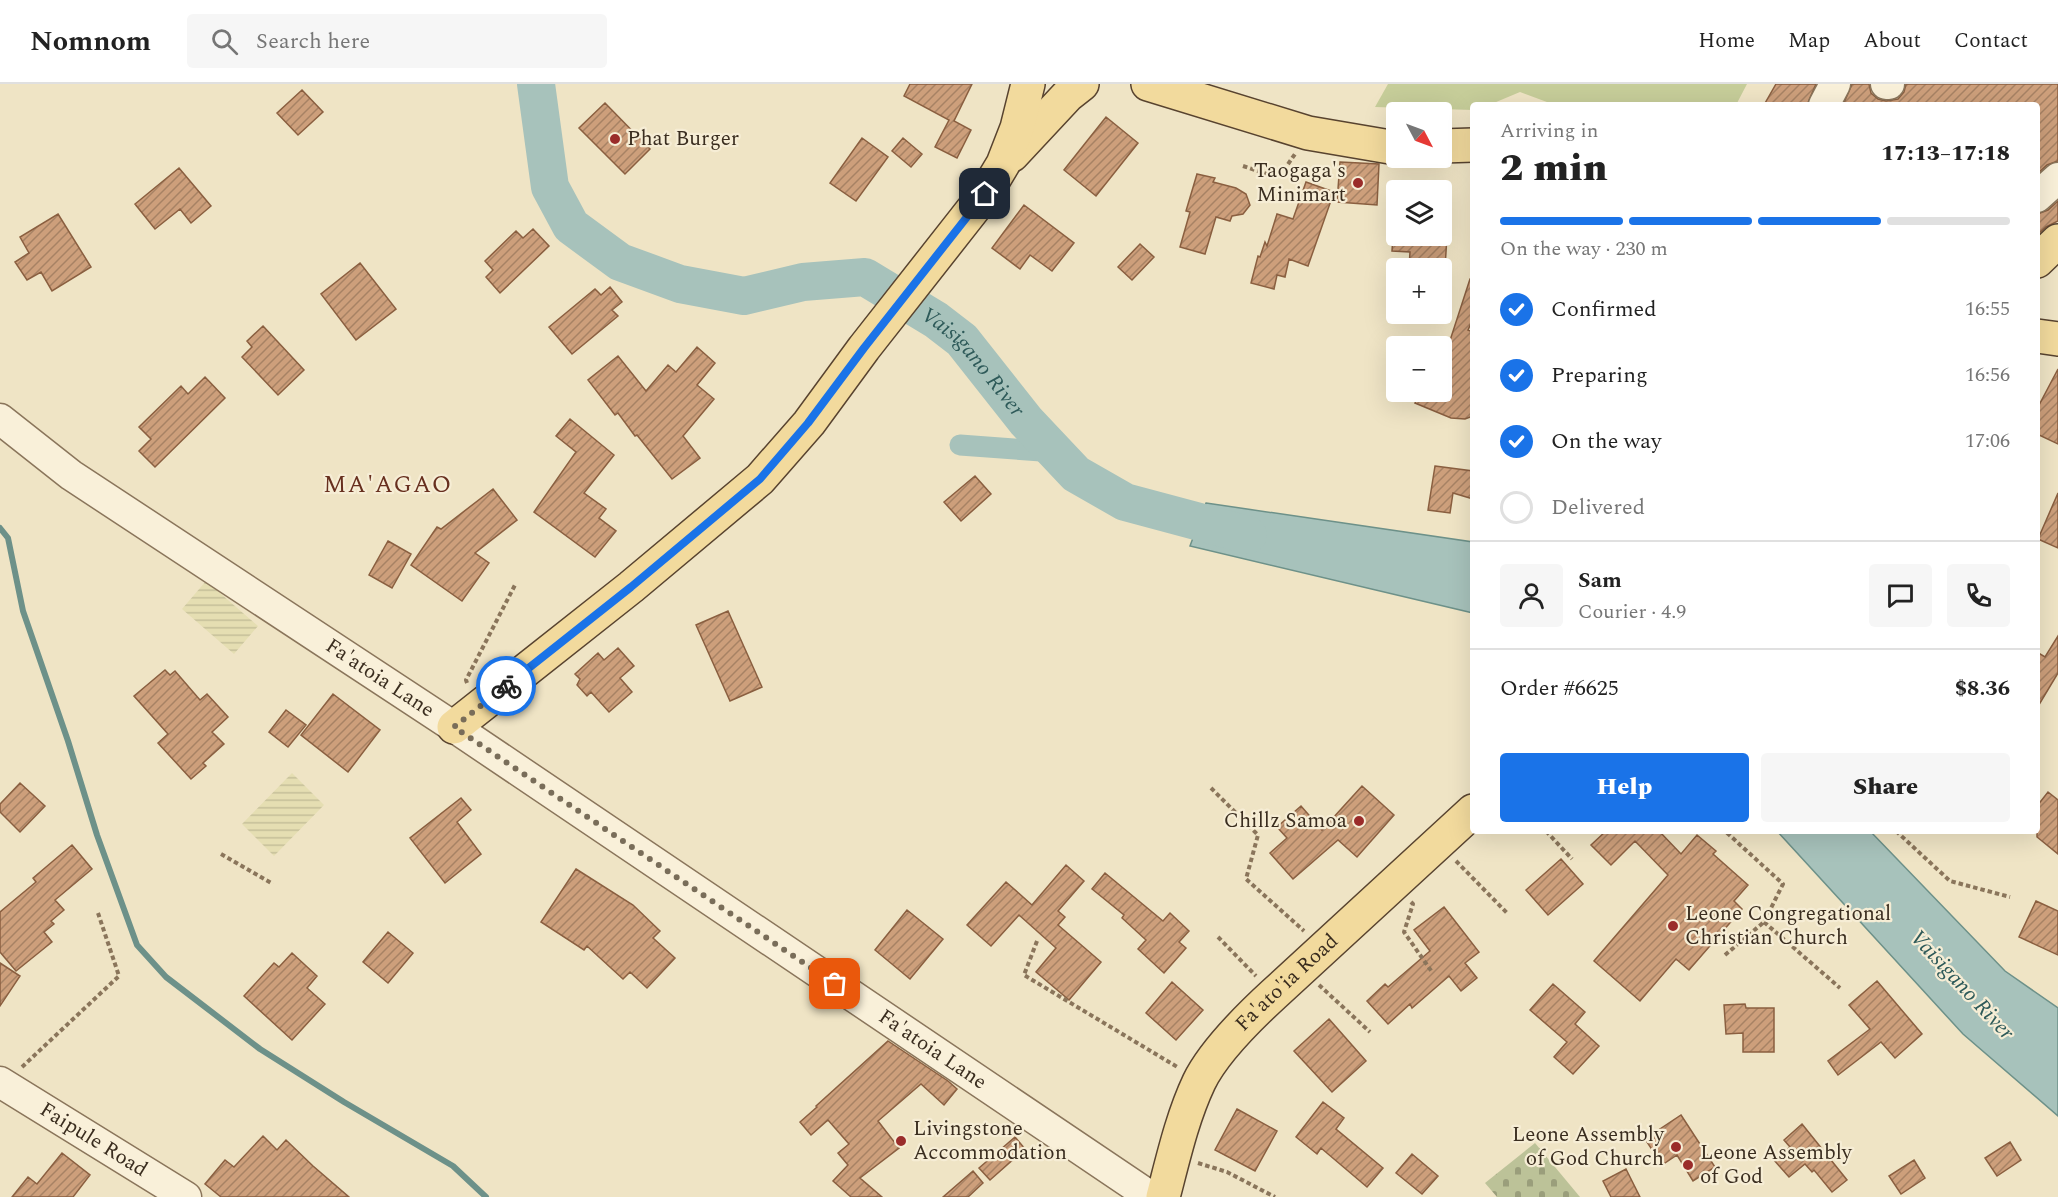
<!DOCTYPE html>
<meta charset="utf-8">
<style>
body{margin:0;font-family:Spectral,serif;background:#f6f6f6;color:#222;height:100vh;display:flex;flex-direction:column;font-size:22px;white-space:nowrap}
*{box-sizing:border-box;margin:0}
p{font-size:20px;color:#767676}
.icon{flex:none;width:33px;height:33px;fill:none;stroke:currentColor;stroke-width:2;stroke-linecap:round;stroke-linejoin:round}
.map{position:relative;flex:1;overflow:hidden}
.details{position:absolute;left:1470px;top:18px;width:570px;height:732px;display:flex;flex-direction:column;background:#fff;border-radius:6px;box-shadow:0 6px 24px #0002}
.details>*{flex:none}
.needle{width:39px;rotate:131deg}
.buttons{position:absolute;left:1386px;top:18px;display:grid;gap:12px}
.buttons a{display:grid;place-items:center;width:66px;height:66px;border-radius:6px;background:#fff;box-shadow:0 6px 24px #0002;font-size:30px}
.pin{position:absolute;display:grid;place-items:center;width:51px;height:51px;color:#fff;margin:-26px;border-radius:12px;box-shadow:0 3px 9px #0006}
.courier{position:absolute;display:grid;place-items:center;width:60px;height:60px;margin:-30px;border:4px solid #1a73e8;border-radius:50%;background:#fff;color:#222;box-shadow:0 2px 8px #0007}
.overview em{font-style:normal;font-weight:800}
.overview div{display:flex;flex-direction:column-reverse}
.overview{display:flex;align-items:center;justify-content:space-between;height:102px;padding:0 30px}
h1{font-size:39px;font-weight:800;line-height:45px}
.bar{display:grid;grid-template-columns:repeat(4,1fr);gap:9px 6px;align-content:center;height:72px;padding:0 30px}
.bar i{height:8px;border-radius:4px;background:#e0e0e0}
.bar .current{background:#1a73e8}
.bar p{grid-column:span 4}
.line{display:flex;align-items:center;gap:15px;padding:0 30px;border-top:2px solid #e0e0e0}
.line div{flex:1}
.round{display:grid;place-items:center;flex:none;width:63px;height:63px;border-radius:6px;background:#f6f6f6}
ol{padding:0 30px;list-style:none}
li{display:flex;align-items:center;gap:18px;height:66px}
li p{margin-inline-start:auto}
li .icon{padding:6px;border-radius:50%;background:#1a73e8;color:#fff;stroke-width:4}
li:last-child{color:#767676}
li i{width:33px;height:33px;border:3px solid #e0e0e0;border-radius:50%}
.action{display:flex;gap:12px;margin-top:auto;padding:12px 30px}
.action a{flex:1;height:69px;border-radius:6px;background:#1a73e8;color:#fff;font-size:24px;font-weight:800;line-height:69px;text-align:center}
.action a+a{background:#f6f6f6;color:#222}
header{display:flex;align-items:center;gap:36px;box-sizing:border-box;height:84px;padding:0 30px;background:#fff;border-bottom:2px solid #e0e0e0}
header strong{font-size:28px}
nav{display:flex;gap:33px;margin-inline-start:auto;font-size:21px}
.search{width:420px;height:54px;background:#f6f6f6;display:flex;align-items:center;gap:15px;box-sizing:border-box;padding:0 21px;border-radius:6px;color:#767676;font-size:22px}
.map>svg:first-child{display:block}
</style>
<header>
<strong>Nomnom</strong>
<div class="search"><svg class="icon" aria-label="search" viewBox="0 0 24 24"><circle cx="10" cy="10" r="6"/><path d="M15 15l6 6"/></svg>Search here</div>
<nav><a>Home</a><a>Map</a><a>About</a><a>Contact</a></nav>
</header>
<div class="map">
<svg width="2058" height="1113" viewBox="0 0 2058 1113">
<defs>
<pattern id="farmland-rules" width="6" height="5" patternUnits="userSpaceOnUse" patternTransform="scale(1.5)"><rect width="6" height="5" fill="#e5deb2"/><path d="M0 2.5h6" fill="none" stroke="#c5bf99"/></pattern>
<pattern id="cemetery-stones" width="16" height="16" patternUnits="userSpaceOnUse" patternTransform="scale(1.5)"><rect width="16" height="16" fill="#bcc298"/><path d="M2 7V4a2 2 0 0 1 4 0v3zM10 15v-3a2 2 0 0 1 4 0v3z" fill="#9a9e7b"/></pattern>
<pattern id="building-hatch" width="6" height="6" patternUnits="userSpaceOnUse" patternTransform="scale(1.5)"><rect width="6" height="6" fill="#cd9f7b"/><path d="M-1 1l2-2M0 6l6-6M5 7l2-2" fill="none" stroke="#a78264"/></pattern>
</defs>
<rect width="100%" height="100%" fill="#efe4c5"/>
<path fill="url(#farmland-rules)" d="M 206,497 L 258,542 L 234,570 L 182,525 Z
M 292,689 L 324,721 L 274,772 L 242,740 Z"/>
<path fill="#c6cd99" d="M 1388,0 L 1747,0 L 1736,21 L 1555,21 L 1520,8 L 1489,21 L 1473,21 L 1473,26 L 1375,23 Z"/>
<path fill="url(#cemetery-stones)" d="M 1535,1059 L 1580,1113 L 1497,1113 L 1485,1099 Z"/>
<path fill="#a7c2bb" stroke="#6d9189" stroke-width="1.5" d="M 1206,419 L 1473,458 L 1473,529 L 1190,462 Z
M 1777,747 L 1870,747 L 2005,887 L 2058,924 L 2058,1032 L 1963,950 Z"/>
<g fill="none" stroke-linecap="round" stroke-linejoin="round">
<path stroke="#6d9189" stroke-width="6" d="M 0,444 L 8,454 L 23,527 L 68,657 L 97,751 L 137,861 L 166,893 L 260,965 L 344,1018 L 453,1082 L 486,1113"/>
<path stroke="#a7c2bb" stroke-width="21" d="M 960,361 L 1055,368"/>
<path stroke="#a7c2bb" stroke-width="38" id="s1" d="M 536,0 L 550,103 L 571,142 L 620,178 L 680,200 L 744,212 L 803,198 L 865,193 L 936,236 L 962,256 L 1026,337 L 1076,390 L 1125,418 L 1248,451"/>
</g>
<path fill="url(#building-hatch)" stroke="#8a5f40" stroke-width="1.5" d="M 910,0 L 972,0 L 954,37 L 971,46 L 957,74 L 935,63 L 949,36 L 904,12 Z
M 1776,0 L 1816,0 L 1807,21 L 1764,21 Z
M 1852,0 L 1869,0 L 1871,9 L 1878,15 L 1886,17 L 1898,15 L 1904,8 L 1906,0 L 2058,0 L 2058,77 L 2047,81 L 2037,90 L 2037,21 L 1843,21 Z
M 302,6 L 323,28 L 298,51 L 277,29 Z
M 605,19 L 650,65 L 625,90 L 579,44 Z
M 1106,33 L 1138,59 L 1096,112 L 1064,86 Z
M 862,54 L 888,73 L 856,117 L 830,99 Z
M 903,54 L 922,70 L 911,83 L 892,67 Z
M 1340,78 L 1379,80 L 1377,121 L 1337,118 Z
M 179,84 L 211,122 L 191,139 L 180,125 L 155,145 L 135,120 Z
M 1197,90 L 1215,94 L 1213,98 L 1236,104 L 1246,110 L 1250,121 L 1243,130 L 1232,132 L 1230,137 L 1216,133 L 1205,170 L 1180,163 L 1190,128 L 1186,127 Z
M 1306,98 L 1334,108 L 1308,182 L 1289,175 L 1285,193 L 1277,191 L 1274,205 L 1251,199 L 1258,172 L 1260,173 L 1265,158 L 1267,162 L 1277,130 L 1293,135 Z
M 2058,117 L 2058,137 L 2046,143 L 2037,151 L 2037,130 L 2048,126 Z
M 1024,121 L 1074,159 L 1052,187 L 1030,171 L 1020,185 L 992,164 Z
M 58,130 L 91,183 L 52,207 L 41,188 L 27,196 L 15,178 L 29,169 L 20,153 Z
M 533,145 L 549,162 L 500,209 L 486,193 L 493,186 L 485,177 L 516,147 L 523,154 Z
M 1393,152 L 1447,152 L 1445,184 L 1409,184 L 1410,168 L 1392,167 Z
M 1140,160 L 1154,173 L 1132,196 L 1118,183 Z
M 360,179 L 396,225 L 356,256 L 321,210 Z
M 1470,195 L 1473,195 L 1473,235 L 1468,246 L 1473,248 L 1473,332 L 1465,335 L 1451,334 L 1415,319 L 1420,308 L 1442,308 L 1442,281 Z
M 610,203 L 622,218 L 612,226 L 618,232 L 572,270 L 549,243 L 595,205 L 601,211 Z
M 263,242 L 304,286 L 278,311 L 242,273 L 252,263 L 247,257 Z
M 697,263 L 715,279 L 697,301 L 714,315 L 683,352 L 700,374 L 672,395 L 637,351 L 635,352 L 618,329 L 615,331 L 588,296 L 618,272 L 646,307 L 668,281 L 676,288 Z
M 2058,285 L 2058,360 L 2037,350 L 2037,325 Z
M 205,293 L 225,314 L 155,383 L 139,367 L 151,355 L 139,343 L 181,302 L 188,310 Z
M 570,335 L 614,371 L 584,409 L 606,425 L 599,434 L 616,447 L 595,473 L 534,428 L 576,368 L 556,352 Z
M 1435,382 L 1473,387 L 1473,415 L 1453,409 L 1450,429 L 1428,426 Z
M 975,392 L 991,410 L 961,437 L 944,418 Z
M 493,405 L 517,436 L 475,469 L 489,479 L 462,517 L 411,481 L 437,443 L 441,445 Z
M 2058,409 L 2058,464 L 2038,455 Z
M 388,457 L 411,470 L 392,504 L 369,491 Z
M 728,527 L 762,603 L 730,617 L 696,541 Z
M 2058,552 L 2058,589 L 2037,624 L 2037,568 L 2045,573 Z
M 618,564 L 634,582 L 620,594 L 632,608 L 609,628 L 591,608 L 587,612 L 577,601 L 580,595 L 575,590 L 598,569 L 604,576 Z
M 165,586 L 170,591 L 175,587 L 200,616 L 207,610 L 228,633 L 212,648 L 224,660 L 203,679 L 206,682 L 191,695 L 158,659 L 168,650 L 134,612 Z
M 333,610 L 380,646 L 348,688 L 301,651 Z
M 286,626 L 306,641 L 288,663 L 269,648 Z
M 20,699 L 45,722 L 20,748 L 0,728 L 0,720 Z
M 1362,702 L 1394,731 L 1357,773 L 1338,756 L 1293,795 L 1270,769 L 1287,754 L 1277,743 L 1301,722 L 1322,746 Z
M 2048,708 L 2058,716 L 2058,770 L 2037,753 L 2037,722 Z
M 461,714 L 471,726 L 457,738 L 481,770 L 445,799 L 410,754 Z
M 1606,747 L 1659,747 L 1681,770 L 1697,751 L 1716,767 L 1713,770 L 1748,801 L 1734,817 L 1742,825 L 1689,886 L 1676,875 L 1640,917 L 1594,877 L 1668,791 L 1635,757 L 1611,781 L 1591,761 Z
M 72,761 L 92,785 L 55,816 L 64,826 L 51,837 L 54,840 L 44,848 L 52,858 L 16,887 L 0,868 L 0,828 L 36,798 L 33,794 Z
M 1561,775 L 1583,800 L 1548,831 L 1526,806 Z
M 1066,781 L 1084,797 L 1058,827 L 1065,833 L 1058,841 L 1101,878 L 1069,916 L 1036,888 L 1056,864 L 1019,831 L 991,862 L 967,841 L 1006,798 L 1032,821 Z
M 576,785 L 633,821 L 660,847 L 653,854 L 675,874 L 647,904 L 630,888 L 623,895 L 587,862 L 584,866 L 541,838 Z
M 1105,789 L 1163,837 L 1170,829 L 1189,847 L 1179,858 L 1186,864 L 1164,889 L 1138,865 L 1146,856 L 1122,834 L 1124,831 L 1092,805 Z
M 2036,817 L 2058,827 L 2058,871 L 2019,853 Z
M 1444,823 L 1479,868 L 1465,879 L 1477,894 L 1461,907 L 1449,892 L 1412,924 L 1410,920 L 1388,940 L 1367,917 L 1385,900 L 1388,903 L 1430,867 L 1414,846 Z
M 907,826 L 943,855 L 910,895 L 875,866 Z
M 388,848 L 413,869 L 388,899 L 363,878 Z
M 292,869 L 317,892 L 307,904 L 325,920 L 292,956 L 244,912 L 274,879 L 279,883 Z
M 0,879 L 20,892 L 0,922 Z
M 1877,897 L 1922,950 L 1895,974 L 1881,958 L 1838,991 L 1828,977 L 1870,945 L 1849,921 Z
M 1172,898 L 1203,926 L 1176,956 L 1146,929 Z
M 1553,900 L 1585,928 L 1575,940 L 1599,962 L 1573,990 L 1554,973 L 1567,958 L 1530,926 Z
M 1745,920 L 1746,924 L 1774,924 L 1774,968 L 1743,968 L 1743,949 L 1726,950 L 1724,921 Z
M 1329,935 L 1366,977 L 1332,1008 L 1294,967 Z
M 888,957 L 948,997 L 957,1005 L 944,1021 L 921,1000 L 878,1037 L 899,1064 L 860,1094 L 882,1113 L 851,1113 L 833,1097 L 848,1081 L 838,1069 L 849,1060 L 828,1036 L 811,1051 L 800,1038 L 817,1023 L 816,1022 Z
M 1323,1018 L 1344,1034 L 1336,1045 L 1383,1084 L 1367,1103 L 1321,1064 L 1317,1070 L 1296,1053 Z
M 1237,1025 L 1277,1047 L 1255,1087 L 1215,1066 Z
M 1681,1031 L 1715,1083 L 1693,1097 L 1677,1071 L 1662,1081 L 1645,1055 Z
M 1802,1040 L 1847,1096 L 1832,1108 L 1814,1086 L 1812,1088 L 1805,1080 L 1789,1093 L 1774,1076 L 1790,1063 L 1784,1056 Z
M 263,1052 L 277,1066 L 286,1056 L 313,1082 L 349,1113 L 221,1113 L 205,1100 L 225,1076 L 234,1083 Z
M 1015,1053 L 1025,1065 L 990,1096 L 979,1084 Z
M 2010,1058 L 2021,1076 L 1997,1092 L 1985,1074 Z
M 62,1069 L 90,1091 L 73,1113 L 12,1113 L 28,1093 L 37,1100 Z
M 1412,1070 L 1438,1092 L 1422,1110 L 1396,1089 Z
M 1914,1076 L 1925,1094 L 1901,1110 L 1889,1092 Z
M 1626,1085 L 1640,1113 L 1611,1113 L 1603,1097 Z
M 973,1087 L 983,1099 L 968,1113 L 943,1113 Z"/>
<g fill="none" stroke-linecap="round" stroke-linejoin="round">
<defs>
<g id="minor">
<path d="M 1886,0 L 1889,0"/>
<path d="M 1824,21 L 1835,0"/>
<path d="M 2037,113 L 2058,94"/>
<path id="s2" d="M 0,335 L 71,391 L 454,643 L 1151,1113"/>
<path id="s3" d="M 0,998 L 186,1113"/>
</g>
<g id="major">
<path d="M 1148,0 L 1308,49 L 1396,64"/>
<path d="M 1442,62 L 1473,61"/>
<path d="M 1012,71 L 1068,11 L 1082,0"/>
<path d="M 2037,177 L 2058,157"/>
<path d="M 2037,252 L 2058,255"/>
<path d="M 454,643 L 631,503 L 760,395 L 809,339 L 864,264 L 985,110 L 1003,80 L 1017,44 L 1028,0"/>
<path id="s4" d="M 1163,1113 C 1173,1075 1182,1034 1199,998 C 1214,967 1249,933 1274,910 L 1473,727"/>
</g>
</defs>
<use href="#minor" stroke="#8a755b" stroke-width="33"/>
<use href="#major" stroke="#58432f" stroke-width="36"/>
<path stroke="#8a755b" stroke-width="4" stroke-dasharray="4.5 3" stroke-linecap="butt" d="M 1243,82 L 1276,93 L 1284,86 L 1295,70
M 467,599 L 466,596 L 516,499
M 1211,704 L 1258,751 L 1246,795 L 1304,847
M 1546,747 L 1572,775
M 1896,747 L 1950,797 L 2010,813
M 221,770 L 273,800
M 1456,777 L 1508,830
M 1411,818 L 1413,820 L 1404,848 L 1432,888
M 1764,838 L 1840,904
M 1218,853 L 1256,892
M 1037,857 L 1024,891 L 1179,984
M 1725,871 L 1764,838 L 1783,800 L 1725,747
M 1319,901 L 1370,948
M 22,983 L 119,892 L 98,829
M 1198,1079 L 1227,1088 L 1275,1113"/>
<use href="#minor" stroke="#f9f0d9" stroke-width="30"/>
<use href="#major" stroke="#f2da9d" stroke-width="33"/>
</g>
<g fill="none" stroke-linecap="round" stroke-linejoin="round">
<path stroke="#796d59" stroke-width="6" stroke-dasharray="0 10.8" d="M 506,602 L 454,643 L 835,900"/>
<path stroke="#1a73e8" stroke-width="8" d="M 506,602 L 631,503 L 760,395 L 808,339 L 864,264 L 985,110"/>
</g>
<g fill="#9a2c2a" stroke="#f6edd5" stroke-width="2">
<circle cx="615" cy="55" r="6"/>
<circle cx="1358" cy="99" r="6"/>
<circle cx="1359" cy="737" r="6"/>
<circle cx="1673" cy="842" r="6"/>
<circle cx="901" cy="1057" r="6"/>
<circle cx="1676" cy="1063" r="6"/>
<circle cx="1688" cy="1081" r="6"/>
</g>
<g text-anchor="middle" dominant-baseline="central" stroke-width="4.5" stroke-linejoin="round" paint-order="stroke">
<g font-size="21" fill="#3a2d1f" stroke="#f6edd5" text-anchor="start">
<text x="627" y="55">Phat Burger</text>
<text x="1346" y="87" text-anchor="end">Taogaga's<tspan x="1346" dy="24">Minimart</tspan></text>
<text x="1347" y="737" text-anchor="end">Chillz Samoa</text>
<text x="1685" y="830">Leone Congregational<tspan x="1685" dy="24">Christian Church</tspan></text>
<text x="913" y="1045">Livingstone<tspan x="913" dy="24">Accommodation</tspan></text>
<text x="1664" y="1051" text-anchor="end">Leone Assembly<tspan x="1664" dy="24">of God Church</tspan></text>
<text x="1700" y="1069">Leone Assembly<tspan x="1700" dy="24">of God</tspan></text>
</g>
<g font-size="21" fill="#3a2d1f" stroke="#f6edd5">
<text stroke="none"><textPath href="#s2" startOffset="460">Fa'atoia Lane</textPath></text>
<text stroke="none"><textPath href="#s4" startOffset="254">Fa'ato'ia Road</textPath></text>
<text stroke="none"><textPath href="#s2" startOffset="1126">Fa'atoia Lane</textPath></text>
<text stroke="none"><textPath href="#s3" startOffset="110">Faipule Road</textPath></text>
</g>
<g font-size="22" font-style="italic" fill="#2e5a59" stroke="#f6edd5">
<text stroke="none"><textPath href="#s1" startOffset="600">Vaisigano River</textPath></text>
<text transform="translate(1962 901) rotate(47)">Vaisigano River</text>
</g>
<g font-size="24" letter-spacing="1.5" fill="#672f1e" stroke="#f6edd5">
<text x="388" y="401">MA'AGAO</text>
</g>
</g>
</svg>
<div class="buttons">
<a><svg class="needle" viewBox="-14 -14 28 28"><path d="M0-13l5 13h-10z" fill="#e53935"/><path d="M0 13l5-13h-10z" fill="#767676"/></svg></a>
<a><svg class="icon" aria-label="layers" viewBox="0 0 24 24"><path d="M12 4l9 5-9 5-9-5zM3 14l9 5 9-5"/></svg></a>
<a>+</a>
<a>−</a>
</div>
<div class="pin" style="left:835px;top:900px;background:#ea580c"><svg class="icon" aria-label="bag" viewBox="0 0 24 24"><path d="M5 8h14l-1 12H6zM9 8a3 3 0 0 1 6 0"/></svg></div>
<div class="pin" style="left:985px;top:110px;background:#1f2937"><svg class="icon" aria-label="home" viewBox="0 0 24 24"><path d="M3 11l9-7 9 7M6 9v11h12V9"/></svg></div>
<div class="courier" style="left:506px;top:602px"><svg class="icon" aria-label="bike" viewBox="0 0 24 24"><circle cx="6" cy="16" r="4"/><circle cx="18" cy="16" r="4"/><path d="M6 16l4-8h5l3 8M10 8l3 8H6M13 5h3"/></svg></div>
<section class="details">
<div class="overview"><div><h1>2 min</h1><p>Arriving in</p></div><em>17:13–17:18</em></div>
<div class="bar"><i class="current"></i><i class="current"></i><i class="current"></i><i></i><p>On the way · 230 m</p></div>
<ol>
<li><svg class="icon" aria-label="check" viewBox="0 0 24 24"><path d="M5 12l5 5 9-10"/></svg>Confirmed<p>16:55</p></li>
<li><svg class="icon" aria-label="check" viewBox="0 0 24 24"><path d="M5 12l5 5 9-10"/></svg>Preparing<p>16:56</p></li>
<li><svg class="icon" aria-label="check" viewBox="0 0 24 24"><path d="M5 12l5 5 9-10"/></svg>On the way<p>17:06</p></li>
<li><i></i>Delivered</li>
</ol>
<div class="line" style="height:108px"><a class="round"><svg class="icon" aria-label="person" viewBox="0 0 24 24"><circle cx="12" cy="8" r="4"/><path d="M4 21q1-7 8-7t8 7"/></svg></a><div><b>Sam</b><p>Courier · 4.9</p></div><a class="round"><svg class="icon" aria-label="chat" viewBox="0 0 24 24"><path d="M4 5h16v11H9l-5 4z"/></svg></a><a class="round"><svg class="icon" aria-label="phone" viewBox="0 0 24 24"><path d="M5 4h4l2 5-3 2q2 4 5 5l2-3 5 2v4C11 20 4 13 5 4z"/></svg></a></div>
<div class="line" style="height:78px"><div>Order #6625</div><b>$8.36</b></div>
<div class="action"><a>Help</a><a>Share</a></div>
</section>
</div>
